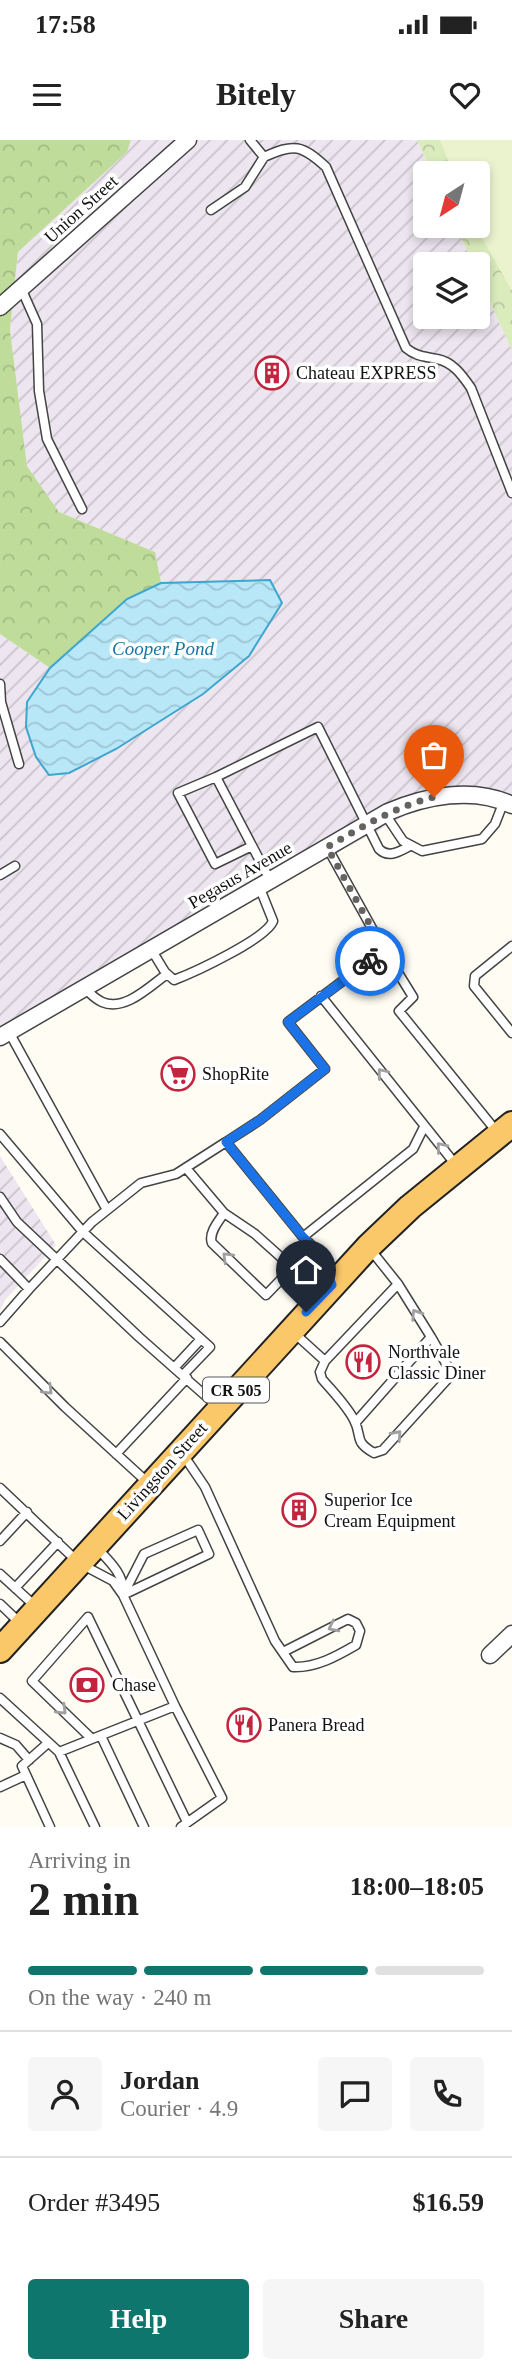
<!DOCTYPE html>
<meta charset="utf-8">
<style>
body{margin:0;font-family:"Times New Roman",serif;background:#f6f6f6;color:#222;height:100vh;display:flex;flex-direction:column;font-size:26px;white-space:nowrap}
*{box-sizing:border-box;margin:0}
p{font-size:23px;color:#767676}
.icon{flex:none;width:38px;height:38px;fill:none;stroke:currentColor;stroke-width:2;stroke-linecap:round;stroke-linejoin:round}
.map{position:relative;height:1687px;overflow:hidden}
.sheet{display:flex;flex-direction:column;background:#fff;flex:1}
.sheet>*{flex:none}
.needle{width:46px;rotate:216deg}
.buttons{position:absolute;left:413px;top:21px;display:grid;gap:14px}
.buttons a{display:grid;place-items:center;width:77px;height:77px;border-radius:7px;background:#fff;box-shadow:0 4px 10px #0003;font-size:35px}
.pin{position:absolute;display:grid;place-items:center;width:60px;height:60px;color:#fff;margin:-72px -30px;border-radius:50% 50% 50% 0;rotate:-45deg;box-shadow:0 0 7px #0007}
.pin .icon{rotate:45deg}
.courier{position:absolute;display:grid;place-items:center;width:70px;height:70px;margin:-35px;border:5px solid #1a73e8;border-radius:50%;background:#fff;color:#222;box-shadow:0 2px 9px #0007}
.head em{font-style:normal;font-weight:600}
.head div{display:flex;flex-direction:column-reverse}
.head{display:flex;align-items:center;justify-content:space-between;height:119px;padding:0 28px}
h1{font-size:46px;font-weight:600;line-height:52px}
.bar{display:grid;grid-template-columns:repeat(4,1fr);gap:10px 7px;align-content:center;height:84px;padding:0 28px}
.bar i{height:9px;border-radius:5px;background:#e0e0e0}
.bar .active{background:#0f766e}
.bar p{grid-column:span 4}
.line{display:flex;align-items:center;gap:18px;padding:0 28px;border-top:2px solid #e0e0e0}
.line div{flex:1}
.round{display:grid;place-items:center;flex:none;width:74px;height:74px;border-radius:7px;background:#f6f6f6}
.button{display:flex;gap:14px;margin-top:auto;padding:14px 28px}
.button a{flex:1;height:80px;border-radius:7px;background:#0f766e;color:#fff;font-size:28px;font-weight:600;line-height:80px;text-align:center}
.button a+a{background:#f6f6f6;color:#222}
.status{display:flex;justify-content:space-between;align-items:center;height:49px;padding:0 35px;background:#fff;direction:ltr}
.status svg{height:19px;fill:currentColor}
header{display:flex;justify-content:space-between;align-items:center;height:91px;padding:0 28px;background:#fff;font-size:32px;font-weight:600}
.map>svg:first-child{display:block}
</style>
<div class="status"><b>17:58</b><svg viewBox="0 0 49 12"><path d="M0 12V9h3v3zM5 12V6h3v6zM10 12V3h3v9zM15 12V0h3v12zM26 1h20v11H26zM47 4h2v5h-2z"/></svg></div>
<header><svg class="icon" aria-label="menu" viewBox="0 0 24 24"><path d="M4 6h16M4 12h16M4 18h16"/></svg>Bitely<svg class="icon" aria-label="heart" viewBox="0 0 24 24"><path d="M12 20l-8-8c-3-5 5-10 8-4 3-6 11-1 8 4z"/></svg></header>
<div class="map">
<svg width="512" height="1687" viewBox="0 0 512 1687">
<defs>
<pattern id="industrial-furrows" width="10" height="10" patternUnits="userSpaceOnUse" patternTransform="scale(1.75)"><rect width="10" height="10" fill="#ede5ef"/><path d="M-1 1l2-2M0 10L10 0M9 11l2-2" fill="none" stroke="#cac3cc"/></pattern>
<pattern id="forest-crowns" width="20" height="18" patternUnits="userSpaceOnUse" patternTransform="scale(1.75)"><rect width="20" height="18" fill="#bfdc9b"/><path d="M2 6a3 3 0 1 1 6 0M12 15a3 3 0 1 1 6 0" fill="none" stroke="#a3bc84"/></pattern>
<pattern id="park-crowns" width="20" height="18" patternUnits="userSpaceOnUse" patternTransform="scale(1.75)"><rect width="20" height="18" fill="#daebbc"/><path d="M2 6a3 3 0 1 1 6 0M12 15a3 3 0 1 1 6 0" fill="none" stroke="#bac8a1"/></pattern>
<pattern id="water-waves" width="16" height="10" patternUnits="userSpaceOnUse" patternTransform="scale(1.75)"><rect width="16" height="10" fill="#b8e7f7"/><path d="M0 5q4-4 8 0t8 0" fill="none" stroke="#9dc5d3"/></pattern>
</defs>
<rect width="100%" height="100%" fill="#fffcf4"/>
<path fill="url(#industrial-furrows)" d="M 131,0 L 417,0 L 432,33 L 425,33 L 425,86 L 456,86 L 473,124 L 425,124 L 425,177 L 478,177 L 478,135 L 512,211 L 512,666 L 506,661 L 421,667 L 210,782 L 0,901 L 0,494 L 50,528 L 155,412 L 59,372 L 27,326 L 10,190 L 18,112 L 127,12 Z
M 0,1016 L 56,1105 L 5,1160 L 0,1171 Z"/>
<path fill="url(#forest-crowns)" d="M 0,0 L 131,0 L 127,12 L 18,112 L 10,190 L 27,326 L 59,372 L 155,412 L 161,443 L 127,459 L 50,528 L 0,494 Z"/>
<path fill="url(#park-crowns)" d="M 417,0 L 512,0 L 512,211 L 478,135 L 478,124 L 473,124 L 456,86 L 478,86 L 478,33 L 432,33 Z"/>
<path fill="#eaf2ce" d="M 440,0 L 512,0 L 512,151 L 475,86 L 478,86 L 478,33 L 453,33 Z"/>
<path fill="url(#water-waves)" stroke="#3ea5cf" stroke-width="2" d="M 270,440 L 282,463 L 249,516 L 203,554 L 116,609 L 69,633 L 49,635 L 36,617 L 26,587 L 27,562 L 50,528 L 127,459 L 161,443 Z"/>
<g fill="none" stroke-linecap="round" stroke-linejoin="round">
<defs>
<path id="service" d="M 250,0 L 264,17 C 294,3 302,5 326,27 L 406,208 C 417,217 424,216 437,219 C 453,222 462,235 471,248 L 512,353
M 211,70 L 245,47 L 264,17
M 21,148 L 37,184 L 39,251 L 47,299 L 82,369
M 0,544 L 1,562 L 19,624
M 216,637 L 178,653 L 215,724 L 252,706
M 385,674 L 403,701 L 422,711 L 482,699 L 495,684 L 504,661
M 327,707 L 384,810 L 413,857 L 399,871 L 497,992
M 0,735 L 15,726
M 270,740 L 216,637 L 318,587 L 379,709 C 389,719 400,711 410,706
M 512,806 L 475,836 L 474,846 L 512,893
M 151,809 L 165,832 L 174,840 C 195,832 266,799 273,781 L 259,746
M 84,848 C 90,853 95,859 102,862 C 125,872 150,846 167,834
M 321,856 L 456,1025
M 9,892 L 107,1070
M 0,994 L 83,1092 L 210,1207 L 183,1235
M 186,1028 L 224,1073 L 255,1094 L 322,1154
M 0,1057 L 17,1082 L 139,1197 L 217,1266
M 224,1073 C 219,1081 208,1093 212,1103 L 266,1155 L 292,1128
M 303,1097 L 413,1009 L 424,987
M 0,1119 L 29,1149 L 92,1082 L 141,1043 L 176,1034 L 226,1002
M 331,1142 L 322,1116 L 303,1097 L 226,1002 L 260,980 L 325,929 L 288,882 L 384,810
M 398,1144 L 325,1221 L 320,1232 L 322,1239 C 333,1252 347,1266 354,1280 C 363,1297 353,1301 374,1313 L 383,1310 L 452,1234 L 431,1197
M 0,1182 L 29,1149
M 293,1192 L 325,1221
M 0,1202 L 65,1267 L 147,1342
M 174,1228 L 201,1199
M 356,1282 L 431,1197 L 398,1144 L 370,1109
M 182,1313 L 205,1347 L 275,1501 L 293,1527 C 316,1528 337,1516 356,1505 L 360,1491 L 356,1483 L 348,1479 L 283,1512
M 116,1314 L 187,1238
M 0,1348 L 79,1423 L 113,1441 L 123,1455 L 175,1566 L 59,1612 L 0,1558
M 198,1390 L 209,1414 L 123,1455 L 144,1414 Z
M 0,1401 L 27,1372
M 97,1408 C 109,1421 124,1434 123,1452
M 0,1434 L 35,1466
M 15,1448 L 58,1402
M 0,1464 L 20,1483
M 175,1566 L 222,1658 L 181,1687
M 101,1596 L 144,1687
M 0,1598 L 16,1605 L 29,1620
M 92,1599 L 32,1541 L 88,1477 L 187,1682
M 48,1603 L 22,1626 L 50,1687
M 59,1612 L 95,1687
M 0,1647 L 26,1635"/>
<path id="minor" d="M 0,167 L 188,0
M 0,897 L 388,672 C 425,656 473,646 512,665
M 490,1515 L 512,1494"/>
<path id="primary" d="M 0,1510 L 368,1107 L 410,1067 L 512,984"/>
</defs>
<use href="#service" stroke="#444" stroke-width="11"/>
<use href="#minor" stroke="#444" stroke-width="19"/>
<use href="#primary" stroke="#222" stroke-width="28"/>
<use href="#service" stroke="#fff" stroke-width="8"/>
<use href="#minor" stroke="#fff" stroke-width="16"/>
<use href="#primary" stroke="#fac769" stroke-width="24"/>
</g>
<defs><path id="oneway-chevron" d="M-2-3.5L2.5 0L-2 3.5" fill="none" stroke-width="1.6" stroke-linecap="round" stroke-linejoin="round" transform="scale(1.75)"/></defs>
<g stroke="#a0a0a0">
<use href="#oneway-chevron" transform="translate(382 933) rotate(-128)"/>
<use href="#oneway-chevron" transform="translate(441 1007) rotate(-129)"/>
<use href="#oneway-chevron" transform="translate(227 1117) rotate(-136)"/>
<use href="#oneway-chevron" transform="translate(416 1174) rotate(-123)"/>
<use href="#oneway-chevron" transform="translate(48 1250) rotate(45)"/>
<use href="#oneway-chevron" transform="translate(397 1295) rotate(-48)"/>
<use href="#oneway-chevron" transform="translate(333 1487) rotate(154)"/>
<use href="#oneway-chevron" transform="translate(62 1570) rotate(44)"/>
</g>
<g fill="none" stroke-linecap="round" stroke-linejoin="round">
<path stroke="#646360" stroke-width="7" stroke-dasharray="0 12.6" d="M 370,821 L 384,810 L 327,707 C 362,687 394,667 434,657"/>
<path stroke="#1a73e8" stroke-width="9" d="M 306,1172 L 332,1145 L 322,1116 L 303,1097 L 226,1002 L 260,980 L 325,929 L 288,882 L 370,821"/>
</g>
<defs>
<symbol id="building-ring" viewBox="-11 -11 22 22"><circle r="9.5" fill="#fff" stroke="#c4253e" stroke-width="1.5"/><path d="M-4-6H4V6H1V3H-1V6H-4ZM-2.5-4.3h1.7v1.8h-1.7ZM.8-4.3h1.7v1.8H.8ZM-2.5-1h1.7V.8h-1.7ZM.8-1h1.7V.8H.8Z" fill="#c4253e"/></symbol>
<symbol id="supermarket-ring" viewBox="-11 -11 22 22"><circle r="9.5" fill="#fff" stroke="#c4253e" stroke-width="1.5"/><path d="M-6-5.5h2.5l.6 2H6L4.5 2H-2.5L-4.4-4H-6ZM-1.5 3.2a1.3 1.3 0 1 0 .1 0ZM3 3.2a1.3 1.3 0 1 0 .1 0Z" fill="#c4253e"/></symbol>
<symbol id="restaurant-ring" viewBox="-11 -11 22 22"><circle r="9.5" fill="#fff" stroke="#c4253e" stroke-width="1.5"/><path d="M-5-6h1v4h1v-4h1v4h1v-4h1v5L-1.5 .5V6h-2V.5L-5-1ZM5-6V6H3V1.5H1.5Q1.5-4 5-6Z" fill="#c4253e"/></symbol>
<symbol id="bank-ring" viewBox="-11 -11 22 22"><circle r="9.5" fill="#fff" stroke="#c4253e" stroke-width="1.5"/><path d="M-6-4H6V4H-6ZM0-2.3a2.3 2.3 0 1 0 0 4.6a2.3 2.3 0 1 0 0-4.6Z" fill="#c4253e"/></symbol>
</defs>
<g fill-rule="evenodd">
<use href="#building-ring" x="253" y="214" width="38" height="38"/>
<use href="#supermarket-ring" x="159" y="915" width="38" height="38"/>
<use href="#restaurant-ring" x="344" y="1203" width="38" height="38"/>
<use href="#building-ring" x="280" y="1351" width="38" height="38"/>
<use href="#bank-ring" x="68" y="1526" width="38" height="38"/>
<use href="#restaurant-ring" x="225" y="1566" width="38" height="38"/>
</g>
<g text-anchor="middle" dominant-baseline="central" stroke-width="7" stroke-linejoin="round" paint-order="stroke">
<rect fill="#fff" stroke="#585858" stroke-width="2" x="203" y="1237.5" width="66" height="25" rx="5"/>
<g font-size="16" font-weight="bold" fill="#111">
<text x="236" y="1250">CR 505</text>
</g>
<g font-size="18" fill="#111" stroke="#fff">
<text transform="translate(81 69) rotate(-42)">Union Street</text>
<text transform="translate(240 735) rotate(-30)">Pegasus Avenue</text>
<text transform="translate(162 1331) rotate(-48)">Livingston Street</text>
</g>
<g font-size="18" fill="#111" stroke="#fff" text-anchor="start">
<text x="296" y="233">Chateau EXPRESS</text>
<text x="202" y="934">ShopRite</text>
<text x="388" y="1212">Northvale<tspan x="388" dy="21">Classic Diner</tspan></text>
<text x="324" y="1360">Superior Ice<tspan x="324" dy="21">Cream Equipment</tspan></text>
<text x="112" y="1545">Chase</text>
<text x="268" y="1585">Panera Bread</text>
</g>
<g font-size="19" font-style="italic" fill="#1677a6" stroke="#fff">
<text x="163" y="508">Cooper Pond</text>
</g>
</g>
</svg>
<div class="buttons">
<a><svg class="needle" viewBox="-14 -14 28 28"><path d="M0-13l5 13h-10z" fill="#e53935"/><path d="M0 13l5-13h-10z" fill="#767676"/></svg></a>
<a><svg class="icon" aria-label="layers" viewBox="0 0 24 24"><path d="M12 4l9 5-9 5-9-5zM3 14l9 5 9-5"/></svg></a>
</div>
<div class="pin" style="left:434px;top:657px;background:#ea580c"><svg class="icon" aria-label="bag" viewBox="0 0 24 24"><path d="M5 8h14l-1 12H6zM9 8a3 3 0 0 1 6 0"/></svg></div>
<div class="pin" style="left:306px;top:1172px;background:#1f2937"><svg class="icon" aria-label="home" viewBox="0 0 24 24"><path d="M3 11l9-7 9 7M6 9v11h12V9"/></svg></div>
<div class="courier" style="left:370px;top:821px"><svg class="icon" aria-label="bike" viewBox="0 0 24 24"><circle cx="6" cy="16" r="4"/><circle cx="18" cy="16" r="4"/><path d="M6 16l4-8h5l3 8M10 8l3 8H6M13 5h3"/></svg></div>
</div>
<section class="sheet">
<div class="head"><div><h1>2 min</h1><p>Arriving in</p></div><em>18:00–18:05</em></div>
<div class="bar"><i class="active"></i><i class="active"></i><i class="active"></i><i></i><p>On the way · 240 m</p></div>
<div class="line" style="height:126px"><a class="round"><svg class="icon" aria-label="person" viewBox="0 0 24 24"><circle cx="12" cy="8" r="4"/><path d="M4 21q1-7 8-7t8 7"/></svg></a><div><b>Jordan</b><p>Courier · 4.9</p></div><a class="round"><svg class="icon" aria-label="chat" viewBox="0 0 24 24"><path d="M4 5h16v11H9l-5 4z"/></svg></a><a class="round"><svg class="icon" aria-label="phone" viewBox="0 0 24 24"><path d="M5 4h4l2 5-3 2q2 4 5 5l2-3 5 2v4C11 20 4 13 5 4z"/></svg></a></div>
<div class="line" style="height:91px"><div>Order #3495</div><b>$16.59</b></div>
<div class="button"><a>Help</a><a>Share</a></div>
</section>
